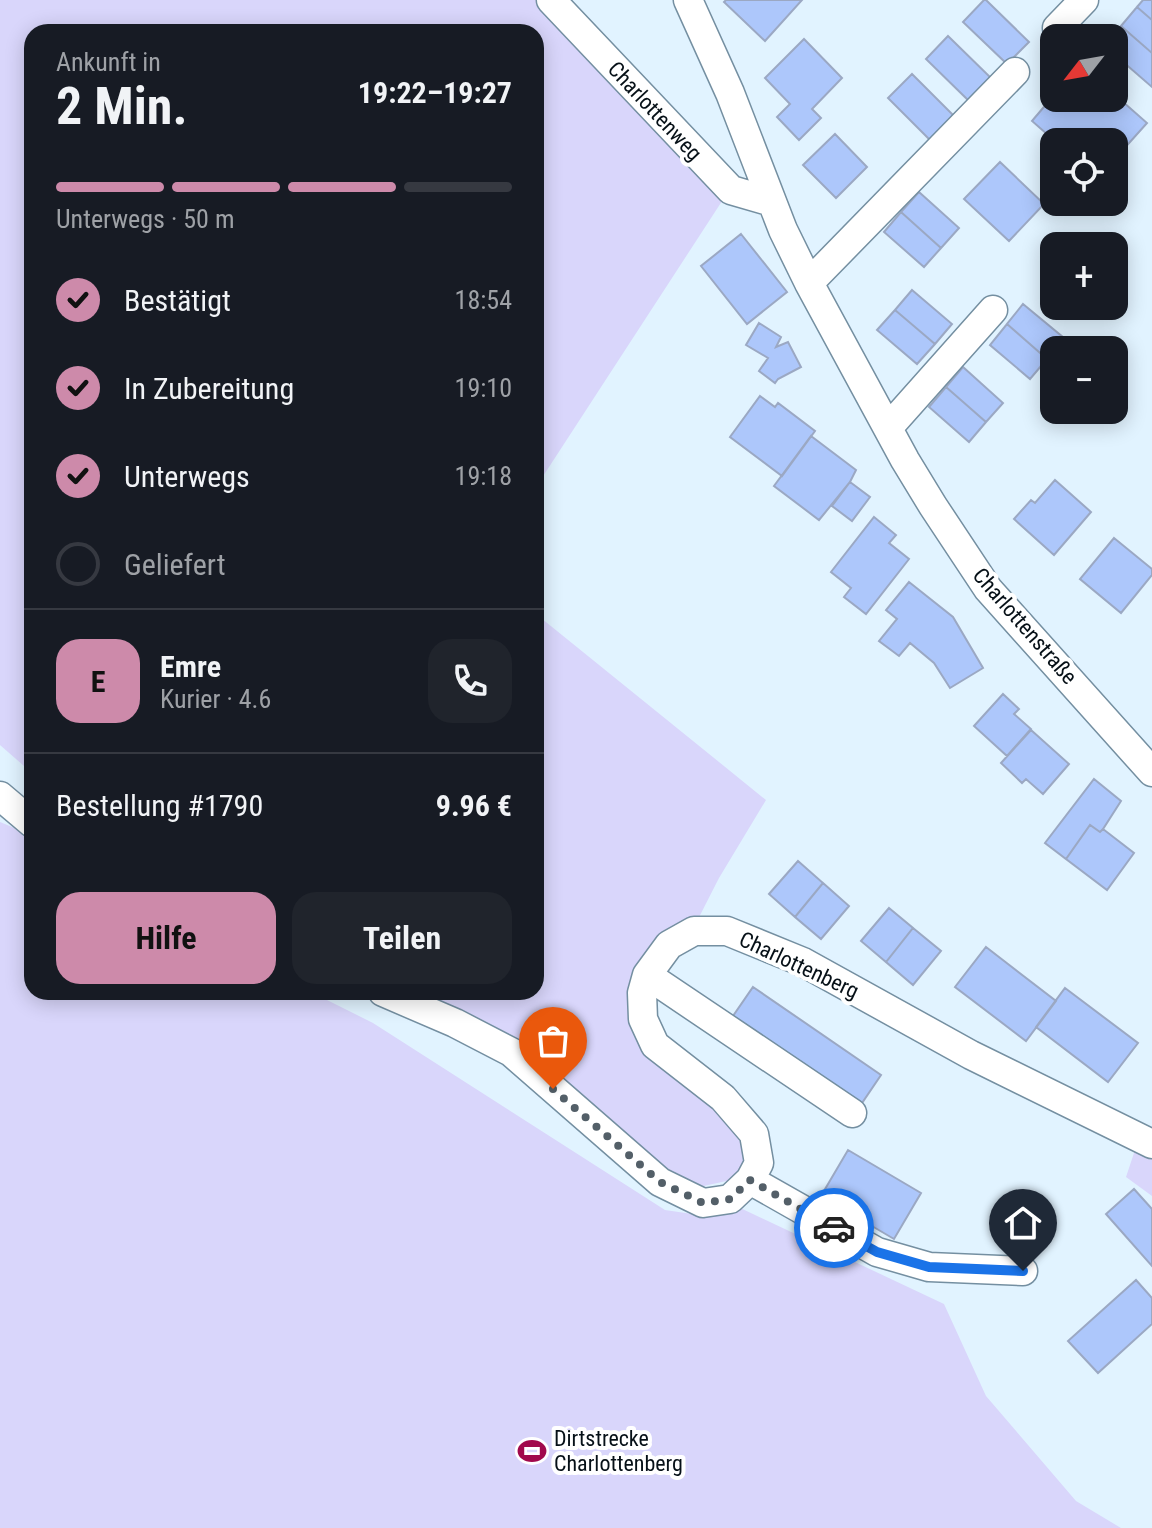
<!DOCTYPE html>
<html lang="de">
<meta charset="utf-8">
<style>
body{margin:0;font-family:"Roboto Condensed",sans-serif;background:#20242c;color:#f1f3f6;height:100vh;display:flex;flex-direction:column;font-size:30px;white-space:nowrap}
*{box-sizing:border-box;margin:0}
p{font-size:26px;color:#9ea1a6}
.icon{flex:none;width:44px;height:44px;fill:none;stroke:currentColor;stroke-width:2;stroke-linecap:round;stroke-linejoin:round}
.map{position:relative;flex:1;overflow:hidden}
.sheet{position:absolute;left:24px;top:24px;width:520px;height:976px;display:flex;flex-direction:column;background:#171b24;border-radius:24px;box-shadow:0 4px 20px #0003}
.sheet>*{flex:none}
.needle{width:52px;rotate:239deg}
.buttons{position:absolute;left:1040px;top:24px;display:grid;gap:16px}
.buttons a{display:grid;place-items:center;width:88px;height:88px;border-radius:16px;background:#171b24;box-shadow:0 4px 20px #0003;font-size:40px}
.pin{position:absolute;display:grid;place-items:center;width:68px;height:68px;color:#fff;margin:-82px -34px;border-radius:50% 50% 50% 0;rotate:-45deg;box-shadow:0 0 8px #0007}
.pin .icon{rotate:45deg}
.courier{position:absolute;display:grid;place-items:center;width:80px;height:80px;margin:-40px;border:6px solid #1a73e8;border-radius:50%;background:#fff;color:#222;box-shadow:0 2px 10px #0007}
.overview em{font-style:normal;font-weight:700}
.overview div{display:flex;flex-direction:column-reverse}
.overview{display:flex;align-items:center;justify-content:space-between;height:136px;padding:0 32px}
h1{font-size:52px;font-weight:700;line-height:60px}
.bar{display:grid;grid-template-columns:repeat(4,1fr);gap:12px 8px;align-content:center;height:96px;padding:0 32px}
.bar i{height:10px;border-radius:6px;background:#363941}
.bar .selected{background:#cd8aaa}
.bar p{grid-column:span 4}
.line{display:flex;align-items:center;gap:20px;padding:0 32px;border-top:2px solid #363941}
.line div{flex:1}
.round{display:grid;place-items:center;flex:none;width:84px;height:84px;border-radius:24px;background:#20242c}
ol{padding:0 32px;list-style:none}
li{display:flex;align-items:center;gap:24px;height:88px}
li p{margin-inline-start:auto}
li .icon{padding:8px;border-radius:50%;background:#cd8aaa;color:#111;stroke-width:4}
li:last-child{color:#9ea1a6}
li i{width:44px;height:44px;border:4px solid #363941;border-radius:50%}
.action{display:flex;gap:16px;margin-top:auto;padding:16px 32px}
.action a{flex:1;height:92px;border-radius:24px;background:#cd8aaa;color:#111;font-size:32px;font-weight:700;line-height:92px;text-align:center}
.action a+a{background:#20242c;color:#f1f3f6}
.map>svg:first-child{display:block}
</style>
<div class="map">
<svg width="1152" height="1528" viewBox="0 0 1152 1528">
<rect width="100%" height="100%" fill="#e1f3ff"/>
<path fill="#d9d6fb" d="M 0,0 L 544,0 L 726,195 L 536,487 L 536,32 L 32,32 L 32,773 L 0,745 Z
M 536,614 L 766,800 L 719,878 L 693,929 L 639,1016 L 743,1136 L 745,1169 L 731,1180 L 690,1189 L 413,992 L 536,992 Z
M 0,822 L 17,829 L 32,839 L 32,992 L 311,992 L 373,1023 L 665,1210 L 699,1215 L 734,1205 L 944,1304 L 986,1396 L 1076,1501 L 1121,1528 L 0,1528 Z
M 1136,1147 L 1152,1154 L 1152,1196 L 1126,1177 Z"/>
<path fill="#adc7fb" stroke="#9ba8c3" stroke-width="2" d="M 726,0 L 802,0 L 765,41 L 724,2 Z
M 984,0 L 986,0 L 1029,42 L 1007,64 L 963,22 Z
M 1143,0 L 1152,0 L 1152,20 L 1137,7 Z
M 1137,7 L 1152,20 L 1152,53 L 1121,26 Z
M 1121,26 L 1152,53 L 1152,87 L 1114,54 L 1114,38 L 1110,38 Z
M 948,36 L 992,79 L 970,102 L 926,59 Z
M 804,39 L 842,78 L 812,109 L 821,118 L 799,140 L 777,117 L 790,104 L 765,78 Z
M 912,74 L 955,117 L 931,141 L 888,98 Z
M 1114,94 L 1147,123 L 1114,160 L 1114,142 L 1056,142 L 1032,121 L 1054,95 L 1054,98 L 1114,98 Z
M 835,134 L 867,167 L 836,198 L 803,165 Z
M 1000,162 L 1044,204 L 1009,241 L 964,199 Z
M 919,192 L 959,228 L 941,248 L 901,212 Z
M 901,212 L 941,248 L 924,267 L 884,232 Z
M 741,234 L 787,292 L 747,324 L 701,266 Z
M 912,290 L 952,324 L 935,344 L 895,310 Z
M 1023,304 L 1064,338 L 1047,359 L 1007,324 Z
M 895,310 L 935,344 L 917,364 L 877,330 Z
M 759,323 L 781,337 L 776,347 L 788,342 L 801,367 L 778,379 L 775,383 L 759,371 L 768,358 L 746,345 Z
M 1007,324 L 1047,359 L 1030,379 L 990,345 Z
M 963,367 L 1003,403 L 986,422 L 946,387 Z
M 946,387 L 986,422 L 969,442 L 929,407 Z
M 760,396 L 775,407 L 778,403 L 815,431 L 782,476 L 730,437 Z
M 811,436 L 856,470 L 850,482 L 819,520 L 774,486 Z
M 1055,480 L 1091,512 L 1054,555 L 1014,519 L 1031,500 L 1035,503 Z
M 850,482 L 870,497 L 852,521 L 832,506 Z
M 874,517 L 896,535 L 889,543 L 909,559 L 866,614 L 844,597 L 851,588 L 831,572 Z
M 1114,538 L 1152,569 L 1152,575 L 1121,613 L 1080,579 Z
M 909,582 L 953,617 L 983,668 L 950,688 L 934,663 L 910,643 L 899,656 L 879,641 L 897,619 L 886,610 Z
M 1003,694 L 1019,709 L 1014,714 L 1031,729 L 1007,756 L 974,726 Z
M 1031,730 L 1069,764 L 1043,794 L 1026,779 L 1022,783 L 1001,763 Z
M 1094,779 L 1121,801 L 1103,829 L 1100,832 L 1090,825 L 1066,859 L 1045,843 Z
M 1090,825 L 1100,832 L 1103,829 L 1134,853 L 1107,890 L 1066,859 Z
M 798,861 L 823,883 L 795,917 L 769,894 Z
M 823,883 L 849,906 L 821,939 L 795,917 Z
M 889,908 L 913,928 L 886,962 L 861,941 Z
M 913,928 L 941,951 L 913,985 L 886,962 Z
M 986,947 L 1056,1001 L 1026,1041 L 955,987 Z
M 753,987 L 881,1075 L 862,1103 L 733,1016 Z
M 1065,988 L 1138,1043 L 1108,1082 L 1036,1027 Z
M 848,1150 L 921,1193 L 894,1239 L 821,1196 Z
M 1134,1189 L 1152,1209 L 1152,1266 L 1106,1214 Z
M 1136,1280 L 1152,1298 L 1152,1324 L 1098,1373 L 1068,1341 Z"/>
<g fill="none" stroke-linecap="round" stroke-linejoin="round">
<defs>
<path id="minor" d="M 551,0 L 731,190 L 772,202
M 688,0 L 730,93 L 783,230 L 809,283 L 905,460 L 933,506 L 988,589 L 1152,772
M 1057,28 L 1084,0
M 809,283 L 1015,72
M 888,428 L 993,310
M 0,796 L 32,823
M 647,975 L 852,1113
M 383,992 L 455,1023 L 511,1052 L 660,1182 L 703,1203 L 730,1199 L 750,1180 L 759,1163 L 754,1134 L 723,1098 L 655,1045 L 643,1019 L 642,993 L 647,975 L 669,945 L 694,931 L 727,931 L 803,962 L 971,1055 L 1152,1144
M 750,1180 L 877,1252 L 929,1267 L 1023,1271"/>
</defs>
<use href="#minor" stroke="#748fa1" stroke-width="31"/>
<use href="#minor" stroke="#fff" stroke-width="28"/>
</g>
<g fill="none" stroke-linecap="round" stroke-linejoin="round">
<path stroke="#535f68" stroke-width="8" stroke-dasharray="0 14.4" d="M 553,1089 L 660,1182 L 703,1203 L 730,1199 L 750,1180 L 834,1228"/>
<path stroke="#1a73e8" stroke-width="10" d="M 834,1228 L 877,1252 L 929,1267 L 1023,1271"/>
</g>
<defs>
<symbol id="stadium-bare" viewBox="-9 -9 18 18"><path d="M0-5a6.5 5 0 1 0 0 10a6.5 5 0 1 0 0-10ZM-3.5-1.8h7v3.6h-7Z" fill="#a1094c" stroke="#fff" stroke-width="2.5" paint-order="stroke"/></symbol>
</defs>
<g fill-rule="evenodd">
<use href="#stadium-bare" x="512" y="1431" width="40" height="40"/>
</g>
<g text-anchor="middle" dominant-baseline="central" stroke-width="8" stroke-linejoin="round" paint-order="stroke">
<g font-size="22" fill="#061017" stroke="#fff">
<text transform="translate(655 111) rotate(47)">Charlottenweg</text>
<text transform="translate(1025 626) rotate(49)">Charlottenstraße</text>
<text transform="translate(799 965) rotate(25)">Charlottenberg</text>
</g>
<g font-size="22" fill="#061017" stroke="#fff" text-anchor="start">
<text x="554" y="1438">Dirtstrecke<tspan x="554" dy="25">Charlottenberg</tspan></text>
</g>
</g>
</svg>
<div class="buttons">
<a><svg class="needle" viewBox="-14 -14 28 28"><path d="M0-13l5 13h-10z" fill="#e53935"/><path d="M0 13l5-13h-10z" fill="#9ea1a6"/></svg></a>
<a><svg class="icon" aria-label="locate" viewBox="0 0 24 24"><circle cx="12" cy="12" r="6"/><path d="M12 2v4M12 18v4M2 12h4M18 12h4"/></svg></a>
<a>+</a>
<a>−</a>
</div>
<div class="pin" style="left:553px;top:1089px;background:#ea580c"><svg class="icon" aria-label="bag" viewBox="0 0 24 24"><path d="M5 8h14l-1 12H6zM9 8a3 3 0 0 1 6 0"/></svg></div>
<div class="pin" style="left:1023px;top:1271px;background:#1f2937"><svg class="icon" aria-label="home" viewBox="0 0 24 24"><path d="M3 11l9-7 9 7M6 9v11h12V9"/></svg></div>
<div class="courier" style="left:834px;top:1228px"><svg class="icon" aria-label="car" viewBox="0 0 24 24"><path d="M5 17H2v-5l4-1 3-4h7l3 4 3 1v5h-3M9 17h6M6 11h13"/><circle cx="7" cy="17" r="2"/><circle cx="17" cy="17" r="2"/></svg></div>
<section class="sheet">
<div class="overview"><div><h1>2 Min.</h1><p>Ankunft in</p></div><em>19:22–19:27</em></div>
<div class="bar"><i class="selected"></i><i class="selected"></i><i class="selected"></i><i></i><p>Unterwegs · 50 m</p></div>
<ol>
<li><svg class="icon" aria-label="check" viewBox="0 0 24 24"><path d="M5 12l5 5 9-10"/></svg>Bestätigt<p>18:54</p></li>
<li><svg class="icon" aria-label="check" viewBox="0 0 24 24"><path d="M5 12l5 5 9-10"/></svg>In Zubereitung<p>19:10</p></li>
<li><svg class="icon" aria-label="check" viewBox="0 0 24 24"><path d="M5 12l5 5 9-10"/></svg>Unterwegs<p>19:18</p></li>
<li><i></i>Geliefert</li>
</ol>
<div class="line" style="height:144px"><b class="round" style="background:#cd8aaa;color:#111">E</b><div><b>Emre</b><p>Kurier · 4.6</p></div><a class="round"><svg class="icon" aria-label="phone" viewBox="0 0 24 24"><path d="M5 4h4l2 5-3 2q2 4 5 5l2-3 5 2v4C11 20 4 13 5 4z"/></svg></a></div>
<div class="line" style="height:104px"><div>Bestellung #1790</div><b>9.96 €</b></div>
<div class="action"><a>Hilfe</a><a>Teilen</a></div>
</section>
</div>
